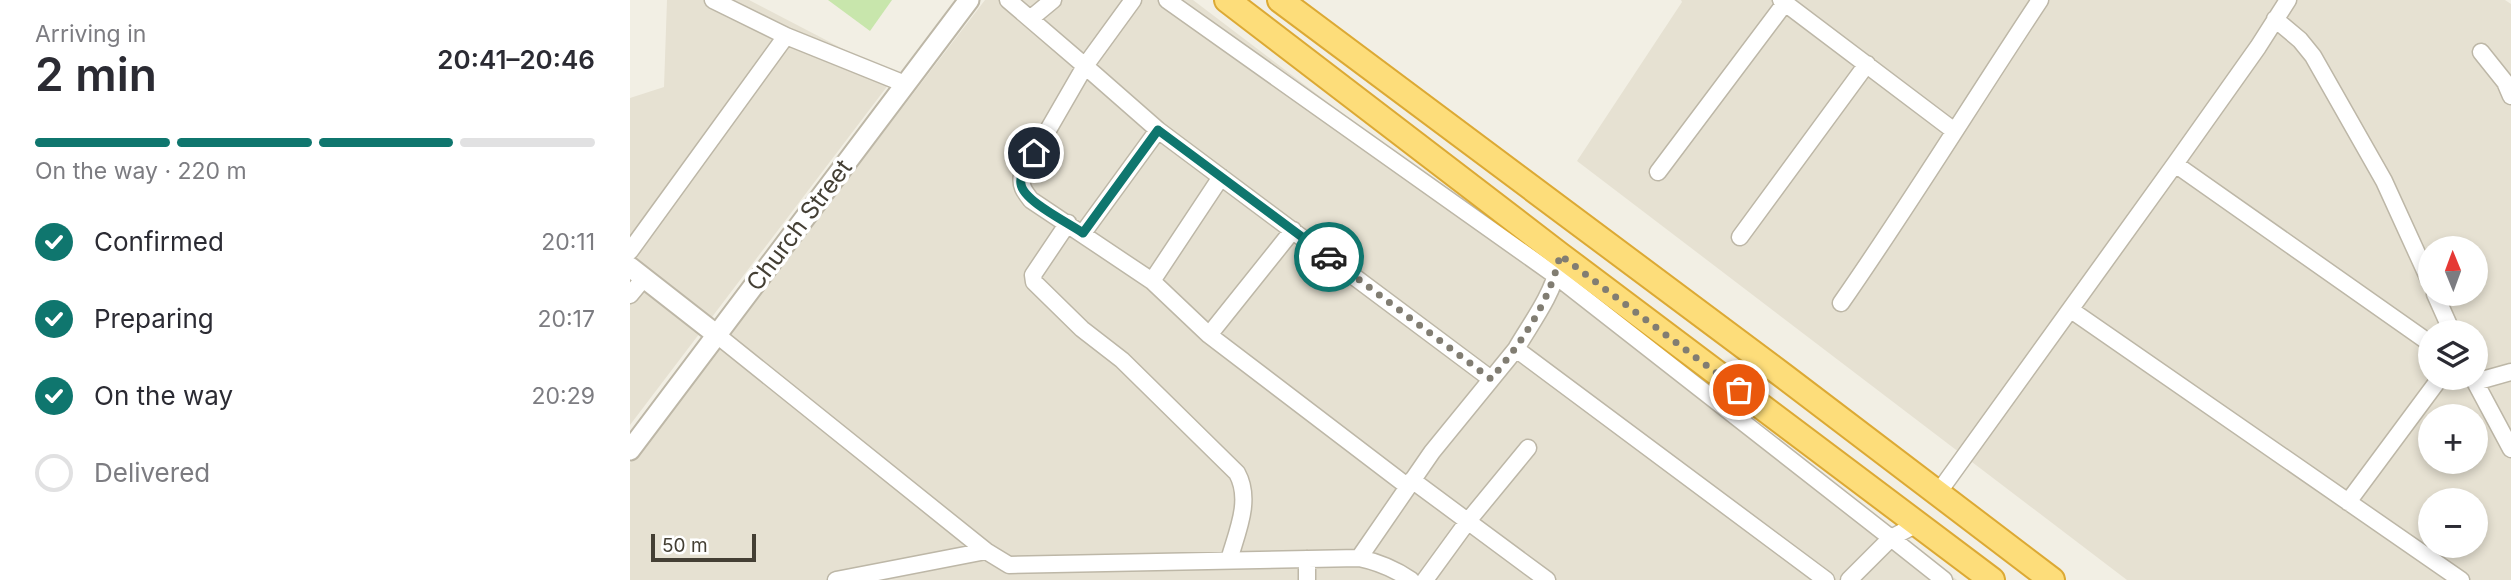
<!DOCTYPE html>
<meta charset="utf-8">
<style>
body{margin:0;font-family:Inter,sans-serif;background:#f2f2f3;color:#2b2b33;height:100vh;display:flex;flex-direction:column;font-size:26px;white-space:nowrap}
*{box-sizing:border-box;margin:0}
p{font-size:23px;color:#7c7c81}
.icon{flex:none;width:38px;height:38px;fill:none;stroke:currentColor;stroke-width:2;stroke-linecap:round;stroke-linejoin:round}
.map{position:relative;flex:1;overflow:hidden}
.details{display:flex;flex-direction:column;background:#fff;width:630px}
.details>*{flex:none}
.needle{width:46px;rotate:359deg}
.buttons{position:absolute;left:1788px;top:236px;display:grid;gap:14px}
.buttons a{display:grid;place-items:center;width:70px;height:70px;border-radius:50%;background:#fff;box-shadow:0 4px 10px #0003;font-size:35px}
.scale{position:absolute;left:21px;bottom:18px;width:105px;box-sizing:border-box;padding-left:7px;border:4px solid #443f34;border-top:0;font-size:19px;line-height:24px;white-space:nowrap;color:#443f34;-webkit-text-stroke:5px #fff;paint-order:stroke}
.pin{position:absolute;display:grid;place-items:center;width:60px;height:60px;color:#fff;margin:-30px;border:4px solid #fff;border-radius:50%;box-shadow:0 2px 7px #0007}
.courier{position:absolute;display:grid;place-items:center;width:70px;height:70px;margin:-35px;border:5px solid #0f766e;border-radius:50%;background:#fff;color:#222;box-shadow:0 2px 9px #0007}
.headline em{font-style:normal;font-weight:600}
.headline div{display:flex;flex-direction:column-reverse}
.headline{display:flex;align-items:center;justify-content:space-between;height:119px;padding:0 35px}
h1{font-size:46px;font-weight:600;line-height:52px}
.bar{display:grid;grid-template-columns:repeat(4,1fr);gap:10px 7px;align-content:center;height:84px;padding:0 35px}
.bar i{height:9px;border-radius:5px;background:#e1e1e2}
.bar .selected{background:#0f766e}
.bar p{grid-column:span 4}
ol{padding:0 35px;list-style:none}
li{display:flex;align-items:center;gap:21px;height:77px}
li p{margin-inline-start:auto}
li .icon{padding:7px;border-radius:50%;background:#0f766e;color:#fff;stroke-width:4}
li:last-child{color:#7c7c81}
li i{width:38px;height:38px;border:4px solid #e1e1e2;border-radius:50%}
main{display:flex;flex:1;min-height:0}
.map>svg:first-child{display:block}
</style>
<main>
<section class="details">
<div class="headline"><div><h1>2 min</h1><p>Arriving in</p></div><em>20:41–20:46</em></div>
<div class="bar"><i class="selected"></i><i class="selected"></i><i class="selected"></i><i></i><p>On the way · 220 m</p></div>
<ol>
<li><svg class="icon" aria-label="check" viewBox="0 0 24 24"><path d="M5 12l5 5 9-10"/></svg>Confirmed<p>20:11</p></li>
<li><svg class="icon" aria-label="check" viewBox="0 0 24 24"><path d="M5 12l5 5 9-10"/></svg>Preparing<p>20:17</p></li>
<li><svg class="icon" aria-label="check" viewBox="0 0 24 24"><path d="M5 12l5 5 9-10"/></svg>On the way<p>20:29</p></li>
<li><i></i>Delivered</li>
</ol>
</section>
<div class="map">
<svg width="1881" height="580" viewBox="0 0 1881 580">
<rect width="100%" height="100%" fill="#f2efe4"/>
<path fill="#e6e1d2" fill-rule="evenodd" d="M 37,0 L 119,0 L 265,76 L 0,425 L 0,98 L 34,87 Z
M 355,0 L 563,0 L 1327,580 L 0,580 L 0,463 Z
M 1051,0 L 1875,0 L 1881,4 L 1881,580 L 1497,580 L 947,161 L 1052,2 ZM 1801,248 L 1846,248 L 1846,294 L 1801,294 ZM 1801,332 L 1846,332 L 1846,378 L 1801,378 ZM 1801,416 L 1846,416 L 1846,462 L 1801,462 ZM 1801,500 L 1846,500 L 1846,546 L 1801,546 Z"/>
<path fill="#c8e6ac" d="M 198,0 L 262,0 L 240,31 Z"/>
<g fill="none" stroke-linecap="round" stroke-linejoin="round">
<defs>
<path id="minor" d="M 378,0 L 455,66 L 503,0
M 537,0 L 926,276 L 1261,538 L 1287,524
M 1151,0 L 1323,130
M 400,19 L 423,0
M 1645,19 L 1670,40 L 1683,56 L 1754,181 L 1801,284
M 156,36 L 275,84
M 1851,52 L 1875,82 L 1881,96
M 1545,164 L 1801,344
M 1028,172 L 1155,3
M 438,223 L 403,275 L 404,282 L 452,329 L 492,360 L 607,473 C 622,500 607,532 599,560
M 453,233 L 528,130
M 1110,237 L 1237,64
M 0,251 L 156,36 L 83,0
M 522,281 L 591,177
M 1805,294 L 1822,332
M 0,295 L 14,278
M 1211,303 C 1280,204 1343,101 1410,0
M 1441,310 L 1831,580
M 87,335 L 356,551 L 379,565 L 729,558 C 748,562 765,569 781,580
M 579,335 L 663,230
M 886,349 C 901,323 922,296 928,267
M 1843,378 L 1881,449
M 1845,382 L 1881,372
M 782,480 L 917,580
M 777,486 L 579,335 L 522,281 L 401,200 C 394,191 390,186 392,175 L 455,66 L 528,130 L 861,379
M 1308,493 L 1545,164 L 1628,47 L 1658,0
M 1718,502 L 1810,378
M 729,558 L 802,452 L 886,349 L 1196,580
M 677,559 L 677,580
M 206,580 L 356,551
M 795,580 L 838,521 L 898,448
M 1219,580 L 1261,538 L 1314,580"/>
<path id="tertiary" d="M 0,267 L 87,335
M 0,450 L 339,0"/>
<path id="trunk" d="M 597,0 L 930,255 L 1362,580
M 650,0 L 1155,377 L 1422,580"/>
</defs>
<use href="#minor" stroke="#bdb7a7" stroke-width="19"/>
<use href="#tertiary" stroke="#bdb7a7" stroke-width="23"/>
<use href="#trunk" stroke="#dca934" stroke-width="28"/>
<use href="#minor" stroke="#fff" stroke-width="16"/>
<use href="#tertiary" stroke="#fff" stroke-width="19"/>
<use href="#trunk" stroke="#fddd7a" stroke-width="24"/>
</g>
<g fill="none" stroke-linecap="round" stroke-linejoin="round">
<path stroke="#817d72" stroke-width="7" stroke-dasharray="0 12.6" d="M 699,257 L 861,379 C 891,343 920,302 930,255 L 1109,390"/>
<path stroke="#0f766e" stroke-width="9" d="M 404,153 C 399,162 389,174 391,184 C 393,201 439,223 453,233 L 528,130 L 699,257"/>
</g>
<g text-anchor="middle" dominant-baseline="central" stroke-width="7" stroke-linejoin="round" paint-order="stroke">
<g font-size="24" fill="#443f34" stroke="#fff">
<text transform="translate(169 225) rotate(-53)">Church Street</text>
</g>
</g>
</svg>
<div class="buttons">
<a><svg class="needle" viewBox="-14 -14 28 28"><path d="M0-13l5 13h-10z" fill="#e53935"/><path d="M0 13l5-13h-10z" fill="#7c7c81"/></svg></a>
<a><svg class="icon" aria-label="layers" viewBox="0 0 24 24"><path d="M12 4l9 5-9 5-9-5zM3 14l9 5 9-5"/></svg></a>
<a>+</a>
<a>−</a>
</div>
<div class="scale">50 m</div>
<div class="pin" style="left:1109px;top:390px;background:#ea580c"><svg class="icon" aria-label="bag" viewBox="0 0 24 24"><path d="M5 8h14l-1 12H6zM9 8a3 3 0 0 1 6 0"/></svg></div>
<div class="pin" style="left:404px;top:153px;background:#1f2937"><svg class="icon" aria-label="home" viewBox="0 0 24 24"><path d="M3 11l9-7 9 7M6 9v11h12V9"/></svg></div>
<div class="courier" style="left:699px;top:257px"><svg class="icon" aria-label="car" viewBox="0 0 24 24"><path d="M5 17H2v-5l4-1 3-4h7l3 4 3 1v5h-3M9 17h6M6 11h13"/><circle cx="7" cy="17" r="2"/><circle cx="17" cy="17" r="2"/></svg></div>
</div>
</main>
